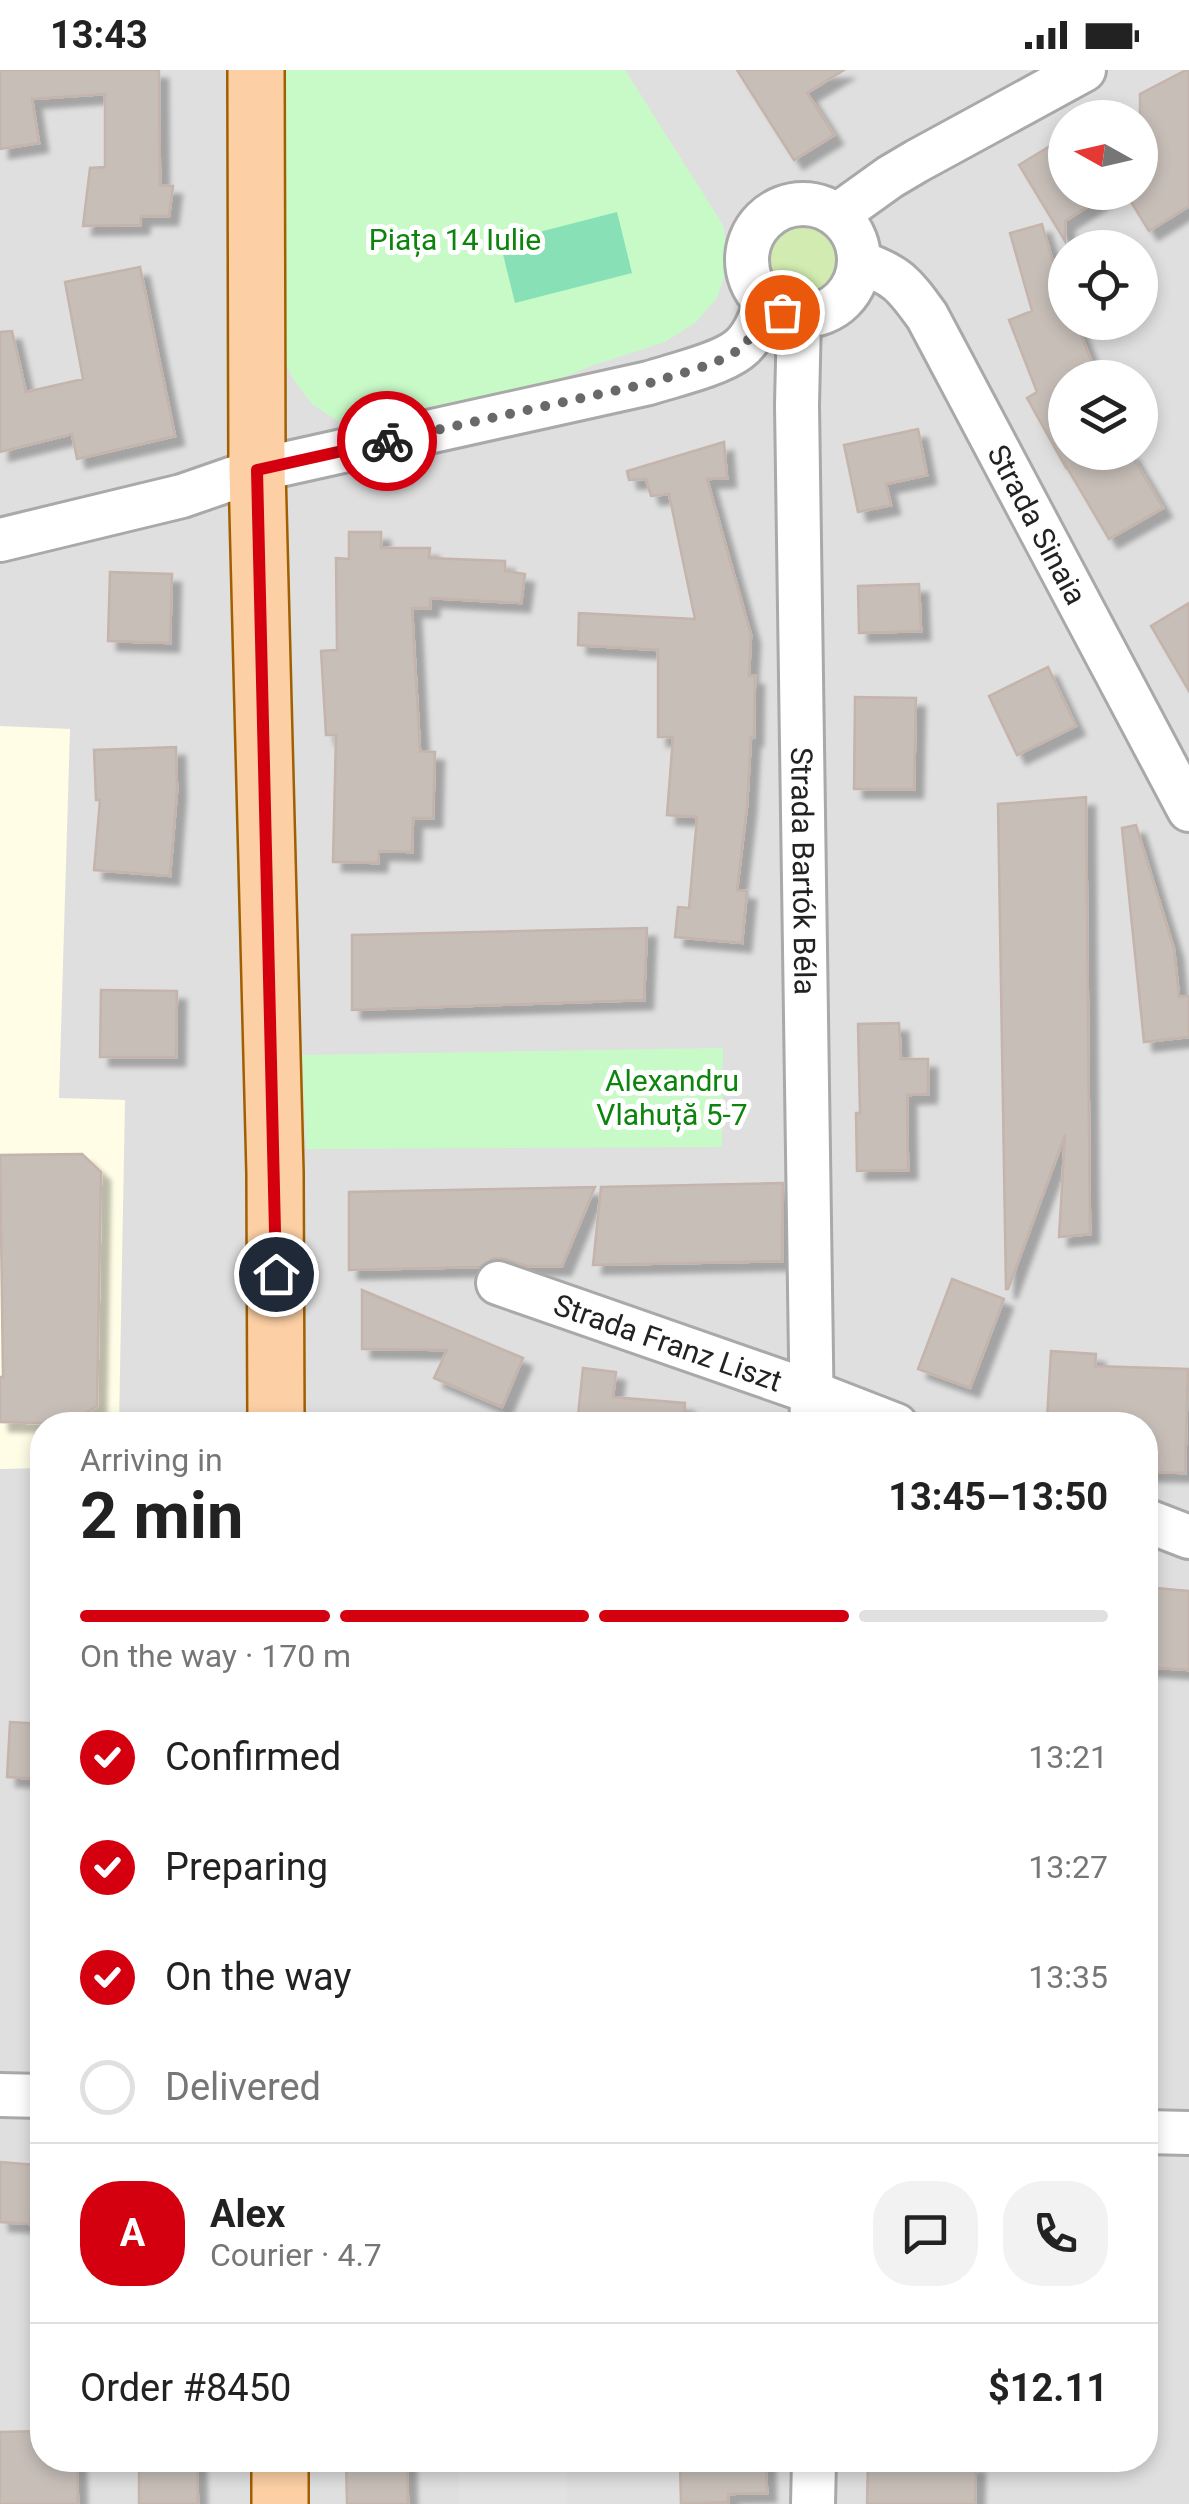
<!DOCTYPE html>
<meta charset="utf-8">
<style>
body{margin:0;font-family:Roboto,sans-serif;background:#f2f2f2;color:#222;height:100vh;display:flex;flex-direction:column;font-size:38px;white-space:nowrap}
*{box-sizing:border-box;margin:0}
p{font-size:32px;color:#767676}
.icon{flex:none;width:55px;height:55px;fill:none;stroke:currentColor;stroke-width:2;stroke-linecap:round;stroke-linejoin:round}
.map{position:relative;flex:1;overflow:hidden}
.details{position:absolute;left:30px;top:1342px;width:1128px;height:1060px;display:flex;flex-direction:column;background:#fff;border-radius:40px;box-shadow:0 5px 15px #0003}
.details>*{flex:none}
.needle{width:65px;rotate:278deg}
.controls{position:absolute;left:1048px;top:30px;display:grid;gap:20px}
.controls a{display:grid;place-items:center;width:110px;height:110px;border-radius:50%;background:#fff;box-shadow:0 5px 15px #0003;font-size:50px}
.pin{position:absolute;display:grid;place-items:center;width:85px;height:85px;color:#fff;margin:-42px;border:5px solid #fff;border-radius:50%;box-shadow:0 2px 10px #0007}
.courier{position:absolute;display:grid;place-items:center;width:100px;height:100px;margin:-50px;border:8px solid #d40010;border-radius:50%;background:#fff;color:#222;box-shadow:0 2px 12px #0007}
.overview em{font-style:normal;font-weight:700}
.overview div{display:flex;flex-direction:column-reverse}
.overview{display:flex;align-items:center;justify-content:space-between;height:170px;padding:0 50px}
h1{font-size:65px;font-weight:700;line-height:75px}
.bar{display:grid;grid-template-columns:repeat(4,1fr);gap:15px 10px;align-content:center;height:120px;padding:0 50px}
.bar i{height:12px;border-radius:8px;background:#e0e0e0}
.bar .current{background:#d40010}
.bar p{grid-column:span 4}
.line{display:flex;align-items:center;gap:25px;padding:0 50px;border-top:2px solid #e0e0e0}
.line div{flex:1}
.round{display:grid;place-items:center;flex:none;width:105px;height:105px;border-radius:40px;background:#f2f2f2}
ol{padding:0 50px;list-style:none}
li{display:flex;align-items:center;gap:30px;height:110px}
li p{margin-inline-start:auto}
li .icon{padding:10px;border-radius:50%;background:#d40010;color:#fff;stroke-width:4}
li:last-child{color:#767676}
li i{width:55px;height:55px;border:5px solid #e0e0e0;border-radius:50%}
.status{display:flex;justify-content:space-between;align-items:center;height:70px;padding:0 50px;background:#fff;direction:ltr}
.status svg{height:28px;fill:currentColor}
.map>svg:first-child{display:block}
</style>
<div class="status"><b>13:43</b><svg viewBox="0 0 49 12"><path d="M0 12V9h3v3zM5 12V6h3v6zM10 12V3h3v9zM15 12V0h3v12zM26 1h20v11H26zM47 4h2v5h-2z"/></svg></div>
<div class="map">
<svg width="1189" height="2434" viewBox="0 0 1189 2434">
<defs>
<filter id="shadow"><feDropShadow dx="9" dy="9" stdDeviation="2.5" flood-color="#0004"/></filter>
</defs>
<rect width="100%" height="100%" fill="#f2eee9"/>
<path fill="#e0dfdf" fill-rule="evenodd" d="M 0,0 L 1189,0 L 1189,2434 L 0,2434 ZM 1065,48 L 1140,48 L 1140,122 L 1065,122 ZM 1065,178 L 1140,178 L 1140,252 L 1065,252 ZM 1065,308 L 1140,308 L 1140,382 L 1065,382 ZM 42,1355 L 1145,1355 L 1145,2390 L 42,2390 Z"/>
<path fill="#fffde5" d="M 0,656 L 70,659 L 59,1028 L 125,1030 L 119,1355 L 42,1355 L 42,1398 L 0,1399 Z"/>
<path fill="#d1ebb0" d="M759 189a44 44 0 1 1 88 0a44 44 0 1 1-88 0Z"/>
<path fill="#c8fac8" d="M 279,0 L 625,0 L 723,155 L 729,192 L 717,228 L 696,252 L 665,272 L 591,296 L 508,330 L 413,352 L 341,353 L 312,334 L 293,309 L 281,284 Z
M 723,978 L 722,1077 L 306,1079 L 302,985 Z"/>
<path fill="#88e0b7" d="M 617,142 L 632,203 L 515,233 L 500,172 Z"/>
<path fill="#e2e2e2" d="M 459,2390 L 566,2390 L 567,2434 L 458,2434 Z"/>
<path fill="#c7beb8" stroke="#c4b4ab" stroke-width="2.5" filter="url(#shadow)" d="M 0,0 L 159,0 L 160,115 L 173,116 L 169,146 L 141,146 L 140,155 L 83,156 L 90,98 L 105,97 L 105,24 L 32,29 L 39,73 L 0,79 Z
M 737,0 L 844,0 L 807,23 L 834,65 L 794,90 Z
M 1186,0 L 1189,0 L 1189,136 L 1149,161 L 1125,122 L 1140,122 L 1140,24 Z
M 1065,67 L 1065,122 L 1111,122 L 1065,151 L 1065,171 L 1019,95 Z
M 1042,154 L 1065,234 L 1065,252 L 1076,252 L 1098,308 L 1065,308 L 1065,382 L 1130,382 L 1163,438 L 1109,469 L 1065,394 L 1065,396 L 1027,328 L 1037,322 L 1009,250 L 1032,241 L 1010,163 Z
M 140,197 L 175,366 L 77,389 L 72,364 L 0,382 L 0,262 L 12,261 L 26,322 L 83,309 L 65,212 Z
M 918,359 L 927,405 L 886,414 L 891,435 L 858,442 L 844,375 Z
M 724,372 L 727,408 L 707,409 L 751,565 L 749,606 L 755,606 L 754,667 L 751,667 L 747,736 L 737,820 L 747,821 L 742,873 L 675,867 L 678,837 L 689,838 L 697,747 L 667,745 L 673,667 L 658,667 L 658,580 L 578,575 L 579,543 L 695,549 L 669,424 L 651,426 L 646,409 L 629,410 L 627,401 Z
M 349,462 L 381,462 L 381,478 L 430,478 L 429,488 L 505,491 L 505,501 L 525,504 L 521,533 L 430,528 L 430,538 L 412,538 L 420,681 L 435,682 L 433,748 L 413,748 L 412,782 L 379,781 L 378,793 L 333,792 L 336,665 L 326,665 L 321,581 L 337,580 L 336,488 L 349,489 Z
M 110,502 L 172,504 L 170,573 L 108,571 Z
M 919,514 L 921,561 L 859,563 L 858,516 Z
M 1189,533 L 1189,621 L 1151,556 Z
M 1048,597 L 1076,656 L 1017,685 L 989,626 Z
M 855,627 L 916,628 L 914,719 L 854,719 Z
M 176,677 L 177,721 L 170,806 L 94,800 L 100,730 L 96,730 L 94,680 Z
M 1086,727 L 1090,1164 L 1059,1167 L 1065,1065 L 1008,1219 L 1006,1219 L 998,734 Z
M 1136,755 L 1174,879 L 1179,927 L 1189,926 L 1189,967 L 1144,972 L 1122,758 Z
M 647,858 L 644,930 L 352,940 L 352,865 Z
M 101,920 L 177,921 L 176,987 L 100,987 Z
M 899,953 L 901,989 L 928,989 L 928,1024 L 907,1025 L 908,1100 L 857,1101 L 856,1043 L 860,1043 L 858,954 Z
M 82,1084 L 101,1102 L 97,1336 L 68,1354 L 0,1352 L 0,1307 L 3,1307 L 0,1085 Z
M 783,1113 L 782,1191 L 593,1195 L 601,1117 Z
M 595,1117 L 562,1196 L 526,1196 L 506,1189 L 494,1188 L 479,1197 L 349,1200 L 349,1122 Z
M 952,1209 L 1004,1229 L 970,1318 L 918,1299 Z
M 362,1220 L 523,1288 L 502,1337 L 434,1308 L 447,1280 L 362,1279 Z
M 1051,1281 L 1096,1284 L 1095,1296 L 1188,1299 L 1185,1403 L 1145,1402 L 1145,1355 L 1047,1349 Z
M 583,1298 L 616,1302 L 613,1327 L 685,1333 L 684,1355 L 577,1355 Z
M 1145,1517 L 1189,1521 L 1189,1600 L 1145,1597 Z
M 10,1652 L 42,1654 L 42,1709 L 7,1707 Z
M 0,2092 L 35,2095 L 30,2154 L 0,2152 Z
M 42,2361 L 42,2390 L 77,2390 L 78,2434 L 0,2434 L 0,2362 Z
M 139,2390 L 197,2390 L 198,2434 L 139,2434 Z
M 346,2390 L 407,2390 L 408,2434 L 347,2434 Z
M 766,2390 L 767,2423 L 728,2424 L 728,2432 L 681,2434 L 680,2393 Z
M 868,2390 L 976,2394 L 975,2434 L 867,2434 Z"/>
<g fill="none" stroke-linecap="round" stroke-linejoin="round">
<defs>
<g id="minor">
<circle cx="803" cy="190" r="56"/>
<path d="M 837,145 L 890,107 L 917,91 L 1084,0"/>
<path id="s1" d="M 859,192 C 897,205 904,214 927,246 L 1189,740"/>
<path id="s2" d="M 799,246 L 797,335 L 812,1355"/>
<path d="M 0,470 L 182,426 L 257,400 L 649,313 C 674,305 718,295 738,280 C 753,269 760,249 766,233"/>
<path id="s3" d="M 498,1213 L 811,1322 L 896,1355"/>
<path d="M 1145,1450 L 1189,1467"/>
<path d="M 0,2025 L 42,2026"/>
<path d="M 1145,2062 L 1189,2063"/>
<path d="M 813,2434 L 814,2390"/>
</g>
<path id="major" d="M 256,0 L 257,400 L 275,1103 L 276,1355
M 280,2390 L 280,2434"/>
</defs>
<use href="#minor" stroke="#a9a9a9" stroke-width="48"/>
<use href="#major" stroke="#a05f00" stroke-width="60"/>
<use href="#minor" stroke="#fff" stroke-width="42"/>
<use href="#major" stroke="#fccfa4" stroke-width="55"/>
</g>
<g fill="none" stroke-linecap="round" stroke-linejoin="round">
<path stroke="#6b6968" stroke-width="10" stroke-dasharray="0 18" d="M 387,371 L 650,313 C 674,305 718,295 738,280 C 753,269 760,249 766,233 L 782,242"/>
<path stroke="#d40010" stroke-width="12" d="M 276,1204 L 257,400 L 387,371"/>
</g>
<g text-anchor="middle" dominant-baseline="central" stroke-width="10" stroke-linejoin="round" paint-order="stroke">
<g font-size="30" fill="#0c840d" stroke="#fff">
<text x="455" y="169">Piața 14 Iulie</text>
<text x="672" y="1010">Alexandru<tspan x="672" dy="34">Vlahuță 5-7</tspan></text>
</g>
<g font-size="30" fill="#222" stroke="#fff">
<text stroke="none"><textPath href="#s1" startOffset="325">Strada Sinaia</textPath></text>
<text stroke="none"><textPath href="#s2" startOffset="555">Strada Bartók Béla</textPath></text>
<text stroke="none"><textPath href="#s3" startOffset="180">Strada Franz Liszt</textPath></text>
</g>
</g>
</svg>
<div class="controls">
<a><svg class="needle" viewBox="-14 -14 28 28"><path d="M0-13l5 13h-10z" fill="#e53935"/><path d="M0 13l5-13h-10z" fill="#767676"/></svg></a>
<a><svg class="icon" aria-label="locate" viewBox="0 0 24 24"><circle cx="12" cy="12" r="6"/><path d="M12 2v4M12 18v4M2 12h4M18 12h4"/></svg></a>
<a><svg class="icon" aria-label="layers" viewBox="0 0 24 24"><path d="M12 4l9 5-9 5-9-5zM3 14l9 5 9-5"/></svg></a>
</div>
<div class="pin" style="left:782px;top:242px;background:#ea580c"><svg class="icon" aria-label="bag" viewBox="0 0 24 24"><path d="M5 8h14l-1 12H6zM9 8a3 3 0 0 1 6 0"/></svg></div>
<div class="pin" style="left:276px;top:1204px;background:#1f2937"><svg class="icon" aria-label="home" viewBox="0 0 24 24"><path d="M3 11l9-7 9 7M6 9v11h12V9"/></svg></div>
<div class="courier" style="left:387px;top:371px"><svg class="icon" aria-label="bike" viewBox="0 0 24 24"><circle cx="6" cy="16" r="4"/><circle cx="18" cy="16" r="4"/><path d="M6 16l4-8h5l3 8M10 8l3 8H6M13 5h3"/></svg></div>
<section class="details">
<div class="overview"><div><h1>2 min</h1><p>Arriving in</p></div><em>13:45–13:50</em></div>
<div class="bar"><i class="current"></i><i class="current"></i><i class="current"></i><i></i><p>On the way · 170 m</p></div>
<ol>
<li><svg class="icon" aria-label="check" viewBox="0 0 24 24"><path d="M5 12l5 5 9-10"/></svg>Confirmed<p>13:21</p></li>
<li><svg class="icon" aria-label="check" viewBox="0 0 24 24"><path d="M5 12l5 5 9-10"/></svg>Preparing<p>13:27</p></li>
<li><svg class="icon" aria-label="check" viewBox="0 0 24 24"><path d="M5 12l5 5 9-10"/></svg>On the way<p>13:35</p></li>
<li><i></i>Delivered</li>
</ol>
<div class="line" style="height:180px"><b class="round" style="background:#d40010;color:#fff">A</b><div><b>Alex</b><p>Courier · 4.7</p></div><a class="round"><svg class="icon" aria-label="chat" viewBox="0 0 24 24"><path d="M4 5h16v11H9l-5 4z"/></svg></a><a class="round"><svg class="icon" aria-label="phone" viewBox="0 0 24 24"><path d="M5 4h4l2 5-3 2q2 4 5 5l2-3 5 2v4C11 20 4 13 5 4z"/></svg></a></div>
<div class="line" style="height:130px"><div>Order #8450</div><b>$12.11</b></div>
</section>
</div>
